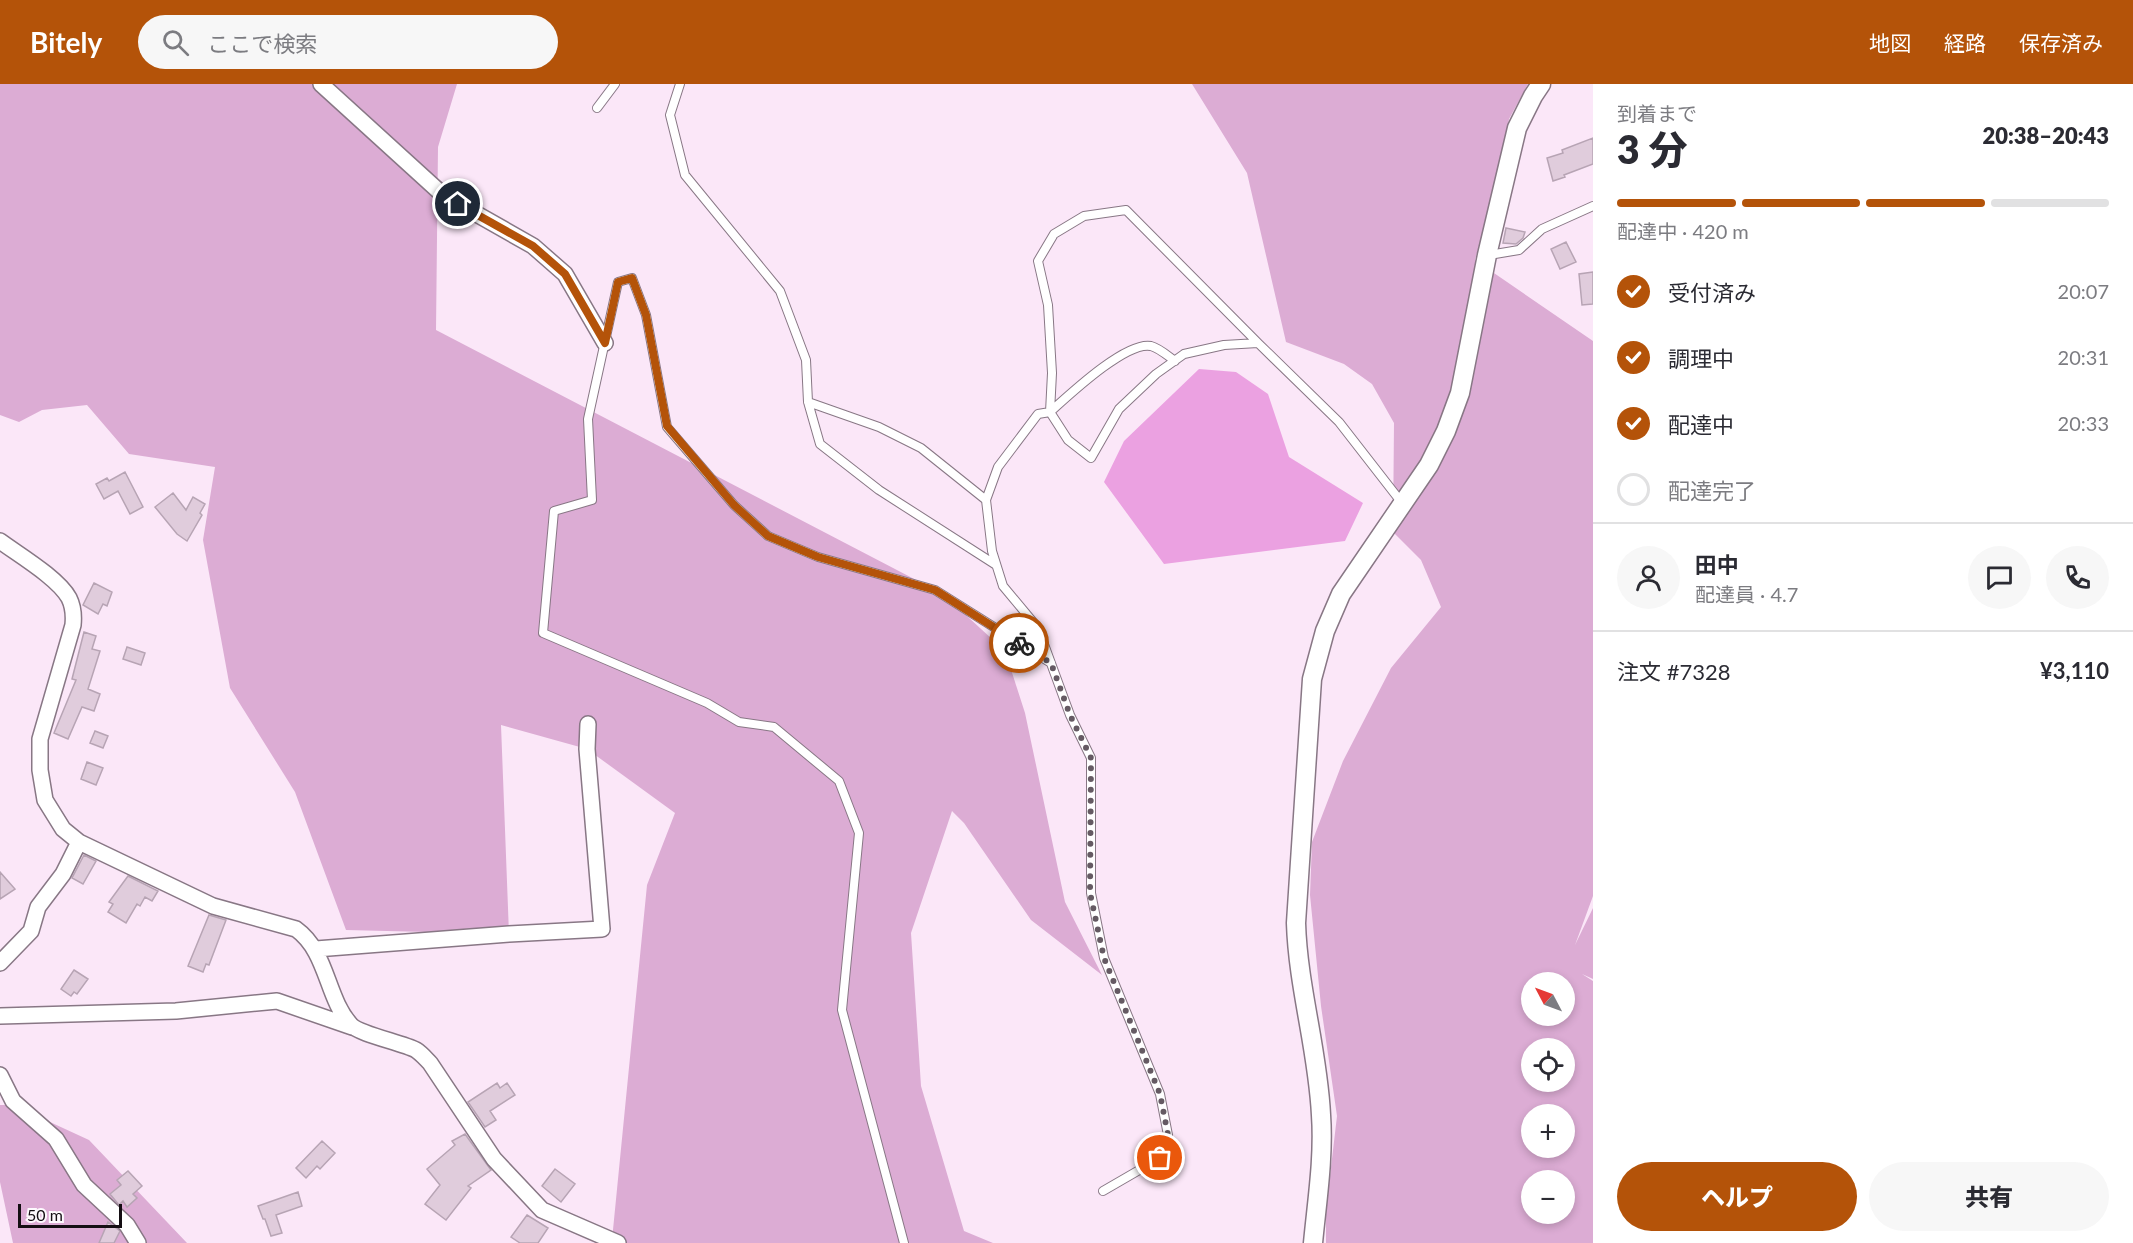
<!DOCTYPE html>
<html lang="ja">
<meta charset="utf-8">
<style>
body{margin:0;font-family:Lato,"Noto Sans JP",sans-serif;background:#f7f7f7;color:#2b2b33;height:100vh;display:flex;flex-direction:column;font-size:22px;white-space:nowrap}
*{box-sizing:border-box;margin:0}
p{font-size:20px;color:#7c7c81}
.icon{flex:none;width:33px;height:33px;fill:none;stroke:currentColor;stroke-width:2;stroke-linecap:round;stroke-linejoin:round}
.map{position:relative;flex:1;overflow:hidden}
.side{display:flex;flex-direction:column;background:#fff;width:540px}
.side>*{flex:none}
.needle{width:39px;rotate:311deg}
.fabs{position:absolute;left:1521px;top:888px;display:grid;gap:12px}
.fabs a{display:grid;place-items:center;width:54px;height:54px;border-radius:50%;background:#fff;box-shadow:0 3px 9px #0003;font-size:30px}
.scale{position:absolute;left:18px;bottom:15px;width:104px;box-sizing:border-box;padding-left:6px;border:3px solid #140e13;border-top:0;font-size:16px;line-height:21px;white-space:nowrap;color:#140e13;-webkit-text-stroke:4px #fefafe;paint-order:stroke}
.pin{position:absolute;display:grid;place-items:center;width:51px;height:51px;color:#fff;margin:-26px;border:3px solid #fff;border-radius:50%;box-shadow:0 2px 6px #0007}
.courier{position:absolute;display:grid;place-items:center;width:60px;height:60px;margin:-30px;border:4px solid #b45309;border-radius:50%;background:#fff;color:#222;box-shadow:0 2px 8px #0007}
.summary em{font-style:normal;font-weight:800}
.summary div{display:flex;flex-direction:column-reverse}
.summary{display:flex;align-items:center;justify-content:space-between;height:102px;padding:0 24px}
h1{font-size:39px;font-weight:800;line-height:45px}
.bar{display:grid;grid-template-columns:repeat(4,1fr);gap:9px 6px;align-content:center;height:72px;padding:0 24px}
.bar i{height:8px;border-radius:4px;background:#e1e1e2}
.bar .active{background:#b45309}
.bar p{grid-column:span 4}
.line{display:flex;align-items:center;gap:15px;padding:0 24px;border-top:2px solid #e1e1e2}
.line div{flex:1}
.round{display:grid;place-items:center;flex:none;width:63px;height:63px;border-radius:32px;background:#f7f7f7}
ol{padding:0 24px;list-style:none}
li{display:flex;align-items:center;gap:18px;height:66px}
li p{margin-inline-start:auto}
li .icon{padding:6px;border-radius:50%;background:#b45309;color:#fff;stroke-width:4}
li:last-child{color:#7c7c81}
li i{width:33px;height:33px;border:3px solid #e1e1e2;border-radius:50%}
.action{display:flex;gap:12px;margin-top:auto;padding:12px 24px}
.action a{flex:1;height:69px;border-radius:36px;background:#b45309;color:#fff;font-size:24px;font-weight:800;line-height:69px;text-align:center}
.action a+a{background:#f7f7f7;color:#2b2b33}
header{display:flex;align-items:center;gap:36px;box-sizing:border-box;height:84px;padding:0 30px;background:#b45309;color:#fff}
header strong{font-size:28px}
nav{display:flex;gap:33px;margin-inline-start:auto;font-size:21px}
.search{width:420px;height:54px;background:#f7f7f7;display:flex;align-items:center;gap:15px;box-sizing:border-box;padding:0 21px;border-radius:33px;color:#7c7c81;font-size:22px}
main{display:flex;flex:1;min-height:0}
.map>svg:first-child{display:block}
</style>
<header>
<strong>Bitely</strong>
<div class="search"><svg class="icon" aria-label="search" viewBox="0 0 24 24"><circle cx="10" cy="10" r="6"/><path d="M15 15l6 6"/></svg>ここで検索</div>
<nav><a>地図</a><a>経路</a><a>保存済み</a></nav>
</header>
<main>
<div class="map">
<svg width="1593" height="1159" viewBox="0 0 1593 1159">
<rect width="100%" height="100%" fill="#fbe7f8"/>
<path fill="#dcacd4" fill-rule="evenodd" d="M 0,0 L 457,0 L 438,63 L 436,246 L 943,510 L 1005,567 L 1025,629 L 1065,818 L 1102,891 L 1031,836 L 964,739 L 952,727 L 911,849 L 921,1002 L 964,1147 L 993,1159 L 618,1159 L 612,1156 L 647,801 L 675,729 L 587,665 L 501,641 L 509,850 L 346,846 L 295,708 L 230,604 L 203,456 L 215,383 L 129,370 L 87,321 L 42,326 L 19,338 L 0,331 Z
M 1192,0 L 1528,0 L 1509,35 L 1503,76 L 1475,176 L 1593,257 L 1593,812 L 1575,861 L 1593,824 L 1593,895 L 1582,890 L 1593,897 L 1593,1159 L 1326,1159 L 1326,1126 L 1337,1032 L 1321,922 L 1310,811 L 1312,758 L 1343,677 L 1391,584 L 1441,523 L 1421,476 L 1393,448 L 1394,339 L 1372,300 L 1344,280 L 1286,258 L 1247,89 ZM 1532,898 L 1564,898 L 1564,932 L 1532,932 ZM 1532,964 L 1564,964 L 1564,998 L 1532,998 ZM 1532,1030 L 1564,1030 L 1564,1064 L 1532,1064 ZM 1532,1096 L 1564,1096 L 1564,1130 L 1532,1130 Z
M 0,1021 L 13,1021 L 89,1056 L 187,1159 L 13,1159 L 0,1098 Z"/>
<path fill="#eba1e1" d="M 1199,285 L 1236,288 L 1268,310 L 1289,373 L 1363,419 L 1345,457 L 1164,480 L 1104,398 L 1124,357 Z"/>
<path fill="#e0ccdc" stroke="#b7a4b4" stroke-width="1.5" d="M 1593,54 L 1593,80 L 1564,91 L 1565,93 L 1553,97 L 1547,74 L 1563,69 L 1562,66 Z
M 1506,144 L 1525,148 L 1523,154 L 1516,160 L 1503,159 Z
M 1566,158 L 1576,178 L 1560,185 L 1551,165 Z
M 1593,188 L 1593,220 L 1582,221 L 1579,190 Z
M 125,388 L 143,423 L 130,430 L 118,407 L 104,415 L 96,400 L 107,394 L 109,397 Z
M 173,409 L 186,426 L 193,413 L 205,420 L 200,429 L 202,431 L 187,457 L 177,450 L 155,423 Z
M 94,499 L 112,508 L 107,522 L 103,520 L 98,530 L 83,521 Z
M 84,548 L 96,552 L 92,565 L 100,567 L 88,605 L 100,610 L 94,627 L 82,623 L 68,655 L 54,649 L 76,596 L 72,595 Z
M 127,563 L 145,569 L 141,581 L 123,575 Z
M 95,647 L 108,652 L 103,664 L 90,659 Z
M 87,678 L 103,684 L 96,701 L 81,695 Z
M 84,771 L 96,777 L 83,800 L 72,794 Z
M 0,788 L 15,805 L 0,815 Z
M 128,792 L 158,807 L 152,817 L 145,813 L 140,822 L 137,820 L 126,839 L 108,828 L 113,820 L 109,818 Z
M 209,831 L 226,836 L 209,881 L 206,880 L 203,888 L 188,882 Z
M 74,886 L 88,895 L 77,910 L 74,908 L 71,912 L 61,905 Z
M 497,999 L 500,1004 L 507,999 L 515,1011 L 490,1027 L 496,1036 L 485,1043 L 468,1018 Z
M 465,1050 L 491,1086 L 468,1102 L 471,1104 L 446,1136 L 425,1120 L 440,1101 L 427,1085 L 455,1061 L 452,1057 Z
M 322,1057 L 335,1069 L 320,1085 L 317,1082 L 306,1094 L 296,1084 Z
M 555,1085 L 575,1100 L 561,1118 L 542,1102 Z
M 128,1087 L 142,1102 L 133,1110 L 137,1114 L 127,1123 L 123,1117 L 119,1121 L 110,1110 L 121,1101 L 117,1096 Z
M 298,1108 L 302,1122 L 276,1131 L 282,1149 L 271,1152 L 265,1135 L 263,1135 L 258,1122 Z
M 527,1131 L 548,1144 L 538,1159 L 520,1159 L 511,1153 Z
M 108,1138 L 120,1147 L 114,1159 L 99,1159 Z"/>
<g fill="none" stroke-linecap="round" stroke-linejoin="round">
<defs>
<path id="service" d="M 680,0 L 670,31 L 685,91 L 780,207 L 806,276 L 808,318 L 820,360 L 879,406 L 996,481
M 597,24 L 615,0
M 1489,171 L 1519,166 L 1542,145 L 1593,122
M 808,318 L 879,343 L 921,364 L 986,416
M 1050,328 L 1052,289 L 1048,221 L 1038,177 L 1054,150 L 1084,132 L 1126,126 L 1258,259
M 1050,328 C 1069,311 1126,257 1151,262 C 1159,264 1168,272 1175,277
M 1103,1107 L 1160,1074 L 1168,1051 L 1160,1010 L 1104,874 L 1091,809 L 1091,674 L 1070,631 L 1038,544 L 1003,502 L 992,467 L 986,416 L 998,383 L 1038,330 L 1050,328 L 1068,356 L 1091,374 L 1119,325 L 1156,290 L 1184,270 L 1224,261 L 1258,259 L 1339,338 L 1402,419
M 904,1159 L 842,926 L 859,749 L 839,697 L 774,643 L 739,638 L 707,619 L 543,549 L 554,427 L 592,416 L 588,335 L 618,198 L 632,194 L 646,231 L 667,343 L 734,421 L 768,452 L 818,473 L 935,506 L 1051,579"/>
<path id="minor" d="M 321,0 L 443,111 L 533,162 L 565,190 L 605,259
M 0,457 C 19,471 58,494 69,514 C 73,522 74,531 73,541 L 40,655 L 40,686 L 45,716 L 63,745 L 79,758 L 213,822 L 296,845 C 328,868 326,914 351,941 C 359,950 403,959 416,966 C 421,969 426,975 430,979 L 494,1075 L 542,1126 L 618,1159
M 316,865 L 509,850 L 602,845 L 587,665 L 588,640
M 0,879 L 31,847 L 38,823 L 63,790 L 79,758
M 0,932 L 176,927 L 277,917 L 352,943
M 0,991 L 13,1017 L 56,1055 L 84,1101 L 127,1141 L 138,1159"/>
<path id="tertiary" d="M 1313,1159 C 1317,1117 1324,1073 1321,1031 C 1318,966 1298,904 1296,839 L 1312,595 L 1325,547 L 1341,510 L 1429,381 L 1446,347 L 1460,309 L 1487,171 L 1517,44 L 1533,12 L 1541,0"/>
</defs>
<use href="#service" stroke="#887785" stroke-width="10"/>
<use href="#minor" stroke="#887785" stroke-width="18"/>
<use href="#tertiary" stroke="#887785" stroke-width="21"/>
<use href="#service" stroke="#fff" stroke-width="8"/>
<use href="#minor" stroke="#fff" stroke-width="15"/>
<use href="#tertiary" stroke="#fff" stroke-width="18"/>
</g>
<g fill="none" stroke-linecap="round" stroke-linejoin="round">
<path stroke="#655a63" stroke-width="6" stroke-dasharray="0 10.8" d="M 1019,559 L 1051,579 L 1070,631 L 1091,674 L 1090,809 L 1104,874 L 1160,1010 L 1168,1051 L 1160,1074"/>
<path stroke="#b45309" stroke-width="8" d="M 458,120 L 533,162 L 565,190 L 605,259 L 618,198 L 632,194 L 646,231 L 667,342 L 734,421 L 768,452 L 818,473 L 935,506 L 1019,559"/>
</g>
</svg>
<div class="fabs">
<a><svg class="needle" viewBox="-14 -14 28 28"><path d="M0-13l5 13h-10z" fill="#e53935"/><path d="M0 13l5-13h-10z" fill="#7c7c81"/></svg></a>
<a><svg class="icon" aria-label="locate" viewBox="0 0 24 24"><circle cx="12" cy="12" r="6"/><path d="M12 2v4M12 18v4M2 12h4M18 12h4"/></svg></a>
<a>+</a>
<a>−</a>
</div>
<div class="scale">50 m</div>
<div class="pin" style="left:1160px;top:1074px;background:#ea580c"><svg class="icon" aria-label="bag" viewBox="0 0 24 24"><path d="M5 8h14l-1 12H6zM9 8a3 3 0 0 1 6 0"/></svg></div>
<div class="pin" style="left:458px;top:120px;background:#1f2937"><svg class="icon" aria-label="home" viewBox="0 0 24 24"><path d="M3 11l9-7 9 7M6 9v11h12V9"/></svg></div>
<div class="courier" style="left:1019px;top:559px"><svg class="icon" aria-label="bike" viewBox="0 0 24 24"><circle cx="6" cy="16" r="4"/><circle cx="18" cy="16" r="4"/><path d="M6 16l4-8h5l3 8M10 8l3 8H6M13 5h3"/></svg></div>
</div>
<section class="side">
<div class="summary"><div><h1>3 分</h1><p>到着まで</p></div><em>20:38–20:43</em></div>
<div class="bar"><i class="active"></i><i class="active"></i><i class="active"></i><i></i><p>配達中 · 420 m</p></div>
<ol>
<li><svg class="icon" aria-label="check" viewBox="0 0 24 24"><path d="M5 12l5 5 9-10"/></svg>受付済み<p>20:07</p></li>
<li><svg class="icon" aria-label="check" viewBox="0 0 24 24"><path d="M5 12l5 5 9-10"/></svg>調理中<p>20:31</p></li>
<li><svg class="icon" aria-label="check" viewBox="0 0 24 24"><path d="M5 12l5 5 9-10"/></svg>配達中<p>20:33</p></li>
<li><i></i>配達完了</li>
</ol>
<div class="line" style="height:108px"><a class="round"><svg class="icon" aria-label="person" viewBox="0 0 24 24"><circle cx="12" cy="8" r="4"/><path d="M4 21q1-7 8-7t8 7"/></svg></a><div><b>田中</b><p>配達員 · 4.7</p></div><a class="round"><svg class="icon" aria-label="chat" viewBox="0 0 24 24"><path d="M4 5h16v11H9l-5 4z"/></svg></a><a class="round"><svg class="icon" aria-label="phone" viewBox="0 0 24 24"><path d="M5 4h4l2 5-3 2q2 4 5 5l2-3 5 2v4C11 20 4 13 5 4z"/></svg></a></div>
<div class="line" style="height:78px"><div>注文 #7328</div><b>¥3,110</b></div>
<div class="action"><a>ヘルプ</a><a>共有</a></div>
</section>
</main>
